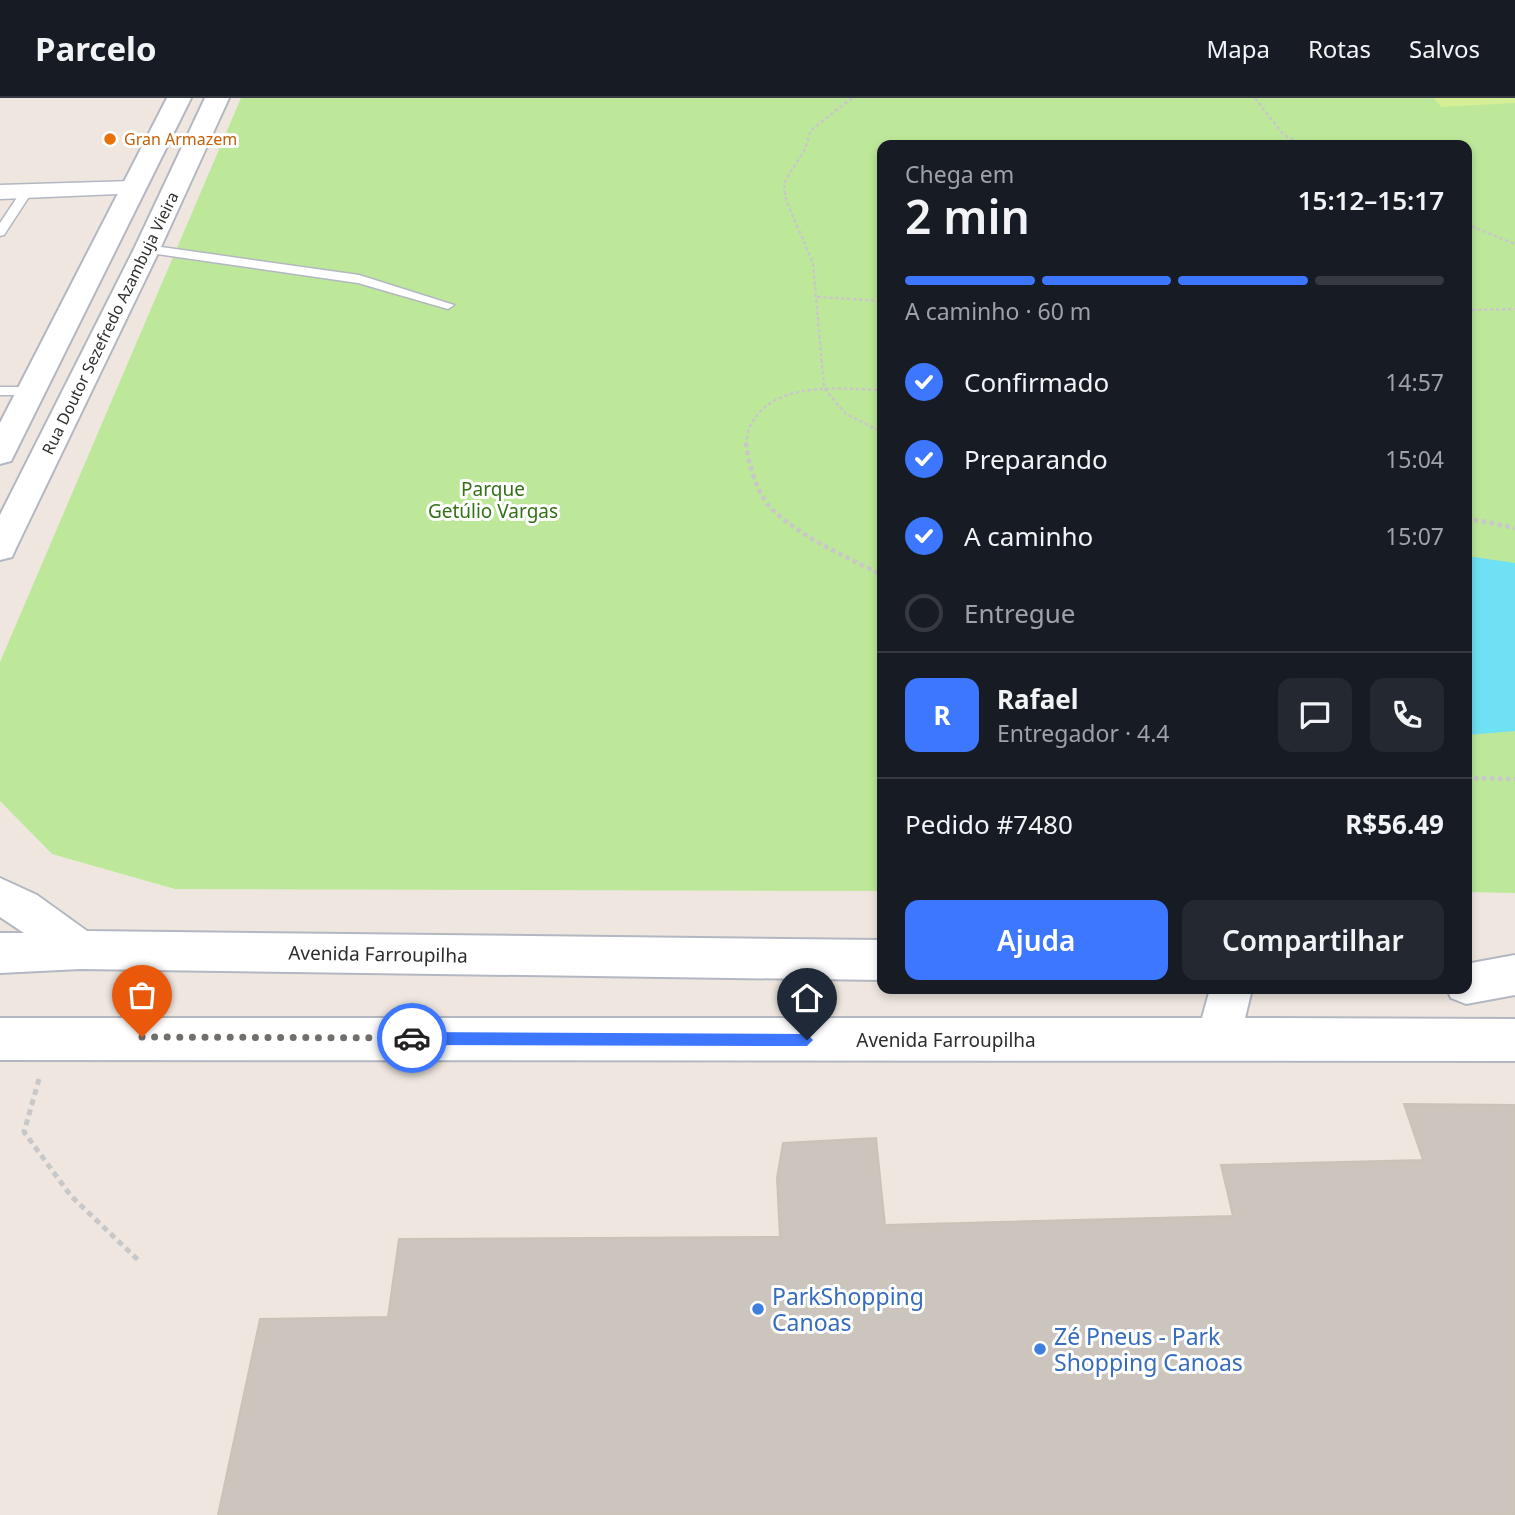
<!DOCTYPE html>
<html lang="pt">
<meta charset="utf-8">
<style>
body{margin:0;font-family:"Noto Sans",sans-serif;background:#242831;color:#f1f3f6;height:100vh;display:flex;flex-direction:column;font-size:26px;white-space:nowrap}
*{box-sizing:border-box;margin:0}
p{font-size:23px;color:#9ea1a6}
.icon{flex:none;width:38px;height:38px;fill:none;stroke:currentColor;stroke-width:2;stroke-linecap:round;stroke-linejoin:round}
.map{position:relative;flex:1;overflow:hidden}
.panel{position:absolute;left:877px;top:42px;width:595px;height:854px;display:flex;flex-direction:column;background:#171b24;border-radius:14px;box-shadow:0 4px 10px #0003}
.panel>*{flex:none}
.pin{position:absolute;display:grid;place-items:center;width:60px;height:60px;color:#fff;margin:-72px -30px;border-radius:50% 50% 50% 0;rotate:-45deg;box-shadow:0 0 7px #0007}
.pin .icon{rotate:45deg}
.courier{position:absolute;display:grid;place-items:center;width:70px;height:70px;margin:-35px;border:5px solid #3d77ff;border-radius:50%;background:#fff;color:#222;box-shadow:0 2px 9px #0007}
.head em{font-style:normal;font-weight:600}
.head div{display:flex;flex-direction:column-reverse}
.head{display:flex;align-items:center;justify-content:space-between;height:119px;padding:0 28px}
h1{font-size:46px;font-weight:600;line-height:52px}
.bar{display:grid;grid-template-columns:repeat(4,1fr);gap:10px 7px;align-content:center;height:84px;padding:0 28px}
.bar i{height:9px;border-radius:5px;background:#363941}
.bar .current{background:#3d77ff}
.bar p{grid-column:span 4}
.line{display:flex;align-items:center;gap:18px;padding:0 28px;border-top:2px solid #363941}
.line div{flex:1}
.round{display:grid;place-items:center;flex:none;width:74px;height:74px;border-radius:14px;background:#242831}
ol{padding:0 28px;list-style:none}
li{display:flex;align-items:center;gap:21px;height:77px}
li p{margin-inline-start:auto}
li .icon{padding:7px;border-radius:50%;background:#3d77ff;color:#fff;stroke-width:4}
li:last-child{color:#9ea1a6}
li i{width:38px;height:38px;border:4px solid #363941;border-radius:50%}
.button{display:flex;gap:14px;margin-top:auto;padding:14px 28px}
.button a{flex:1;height:80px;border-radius:14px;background:#3d77ff;color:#fff;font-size:28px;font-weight:600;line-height:80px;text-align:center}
.button a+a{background:#242831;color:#f1f3f6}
header{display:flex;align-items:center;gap:42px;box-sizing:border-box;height:98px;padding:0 35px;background:#171b24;border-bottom:2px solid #363941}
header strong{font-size:33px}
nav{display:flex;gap:38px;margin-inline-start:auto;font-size:24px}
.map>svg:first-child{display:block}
</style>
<header>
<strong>Parcelo</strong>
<nav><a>Mapa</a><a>Rotas</a><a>Salvos</a></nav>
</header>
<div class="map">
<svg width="1515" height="1417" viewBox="0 0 1515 1417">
<rect width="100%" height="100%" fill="#efe7df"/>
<path fill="#bde89a" d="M 241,0 L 1515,0 L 1515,795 L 1467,794 L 1466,47 L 882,47 L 882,793 L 175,791 L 52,756 L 0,703 L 0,564 Z"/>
<path fill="#d4ef95" d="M 1434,0 L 1515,0 L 1515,5 L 1441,9 Z"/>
<path fill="#6fe1f5" d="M 1467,458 L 1515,465 L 1515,633 L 1467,637 Z"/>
<path fill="#cbc5be" stroke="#cbc2b8" stroke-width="2" d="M 1404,1006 L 1515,1007 L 1515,1417 L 218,1417 L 260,1221 L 388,1219 L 399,1141 L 780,1139 L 777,1080 L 783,1045 L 876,1040 L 885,1127 L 1233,1118 L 1221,1067 L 1423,1062 Z"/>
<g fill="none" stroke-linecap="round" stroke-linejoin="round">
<defs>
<path id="lane" d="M 26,91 L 32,94 L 4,137 L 0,138 L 0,125 L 22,92 Z
M 147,147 L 359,177 L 454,207 L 448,211 L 358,185 L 143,154 L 143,148 Z
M 0,289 L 32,289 L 39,293 L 32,297 L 0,297 Z"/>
<path id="street" d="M 133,83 L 141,85 L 144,90 L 141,95 L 0,101 L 0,87 Z"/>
<path id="secondary" d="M 167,0 L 191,0 L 15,355 L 11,363 L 0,366 L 0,325 Z
M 205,0 L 229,0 L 160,151 L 16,450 L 12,459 L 0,462 L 0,417 L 134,151 Z
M 0,780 L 37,797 L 87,833 L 882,842 L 882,882 L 80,871 L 0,875 L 0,835 L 24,835 L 0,819 Z
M 1515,857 L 1515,897 L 1466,906 L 1451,900 L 1447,891 L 1466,891 L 1466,866 Z
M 1210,891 L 1252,891 L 1245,920 L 1515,921 L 1515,963 L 0,962 L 0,920 L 1202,920 Z"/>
</defs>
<use href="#lane" stroke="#b3b7c1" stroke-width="3"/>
<use href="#street" stroke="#b3b7c1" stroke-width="3"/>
<use href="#secondary" stroke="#b3b7c1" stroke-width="4"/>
<path stroke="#c8c8c8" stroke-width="2.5" stroke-dasharray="3.5 2.5" stroke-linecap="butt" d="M 852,0 L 811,32 L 805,51 L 784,85 L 786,102 L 813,165 L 824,290 L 846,316 L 882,334
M 1255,0 L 1283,36 L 1301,47
M 1466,126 L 1515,146
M 817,199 L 882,203
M 1466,212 L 1515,211
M 746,347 C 747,341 748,332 751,326 C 775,282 841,291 882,292"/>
<path stroke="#c8c8c8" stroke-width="4.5" stroke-dasharray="4.5 3.5" stroke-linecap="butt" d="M 746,345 C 748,365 757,395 771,410 C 801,440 845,458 882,477
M 1466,420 L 1515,430
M 1466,680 L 1515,681"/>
<path stroke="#c8c8c8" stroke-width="5" stroke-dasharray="6 4.5" stroke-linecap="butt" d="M 39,981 L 24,1034 L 71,1098 L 138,1162"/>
<use href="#lane" fill="#fff" fill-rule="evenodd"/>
<use href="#street" fill="#fff" fill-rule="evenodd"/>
<use href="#secondary" fill="#fff" fill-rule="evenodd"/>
</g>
<path fill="#3d77ff" d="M 412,934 L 807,936 L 813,942 L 807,948 L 412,947 L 406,940 Z"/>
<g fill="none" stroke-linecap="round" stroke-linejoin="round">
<path stroke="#716e6b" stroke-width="7" stroke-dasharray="0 12.6" d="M 142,939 L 412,940"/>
</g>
<circle fill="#e8710a" stroke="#fff" stroke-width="2.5" cx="110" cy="41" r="7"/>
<g fill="#3f7fe0" stroke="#fff" stroke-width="2.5">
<circle cx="758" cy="1211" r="7"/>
<circle cx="1040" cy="1251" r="7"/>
</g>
<g text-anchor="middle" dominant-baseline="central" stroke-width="6" stroke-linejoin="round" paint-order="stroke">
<g font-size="16" fill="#c56008" stroke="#fff" text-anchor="start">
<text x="124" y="41">Gran Armazem</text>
</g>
<g font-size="16" fill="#2d2d2d" stroke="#fff">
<text transform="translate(110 225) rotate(-64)">Rua Doutor Sezefredo Azambuja Vieira</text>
</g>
<g font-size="19" fill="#347017" stroke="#fff">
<text x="493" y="391">Parque<tspan x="493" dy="22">Getúlio Vargas</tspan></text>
</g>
<g font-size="19" fill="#2d2d2d" stroke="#fff">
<text transform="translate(378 856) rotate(1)">Avenida Farroupilha</text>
<text x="946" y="942">Avenida Farroupilha</text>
</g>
<g font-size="23" fill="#366cbe" stroke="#fff" text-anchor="start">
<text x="772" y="1198">ParkShopping<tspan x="772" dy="26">Canoas</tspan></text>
<text x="1054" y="1238">Zé Pneus - Park<tspan x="1054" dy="26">Shopping Canoas</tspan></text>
</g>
</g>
</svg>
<div class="pin" style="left:142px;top:939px;background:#ea580c"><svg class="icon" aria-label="bag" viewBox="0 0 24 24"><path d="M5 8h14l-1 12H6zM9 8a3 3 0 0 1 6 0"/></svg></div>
<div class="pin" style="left:807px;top:942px;background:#1f2937"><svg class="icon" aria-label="home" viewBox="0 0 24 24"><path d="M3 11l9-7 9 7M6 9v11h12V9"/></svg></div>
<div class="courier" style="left:412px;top:940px"><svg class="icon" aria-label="car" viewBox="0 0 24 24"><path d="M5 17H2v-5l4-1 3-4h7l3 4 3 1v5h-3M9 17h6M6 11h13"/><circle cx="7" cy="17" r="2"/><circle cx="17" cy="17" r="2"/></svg></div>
<section class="panel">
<div class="head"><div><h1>2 min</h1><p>Chega em</p></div><em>15:12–15:17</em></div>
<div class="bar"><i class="current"></i><i class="current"></i><i class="current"></i><i></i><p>A caminho · 60 m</p></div>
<ol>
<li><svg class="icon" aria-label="check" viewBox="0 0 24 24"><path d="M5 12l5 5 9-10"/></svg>Confirmado<p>14:57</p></li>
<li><svg class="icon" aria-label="check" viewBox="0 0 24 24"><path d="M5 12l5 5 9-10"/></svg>Preparando<p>15:04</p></li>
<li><svg class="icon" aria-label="check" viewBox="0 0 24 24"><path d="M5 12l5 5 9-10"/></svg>A caminho<p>15:07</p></li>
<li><i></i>Entregue</li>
</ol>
<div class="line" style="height:126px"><b class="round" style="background:#3d77ff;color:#fff">R</b><div><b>Rafael</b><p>Entregador · 4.4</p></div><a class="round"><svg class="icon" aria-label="chat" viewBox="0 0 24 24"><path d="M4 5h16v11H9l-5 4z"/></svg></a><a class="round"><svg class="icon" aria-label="phone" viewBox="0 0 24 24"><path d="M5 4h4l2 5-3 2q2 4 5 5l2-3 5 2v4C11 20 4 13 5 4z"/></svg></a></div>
<div class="line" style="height:91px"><div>Pedido #7480</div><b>R$56.49</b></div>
<div class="button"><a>Ajuda</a><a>Compartilhar</a></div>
</section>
</div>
